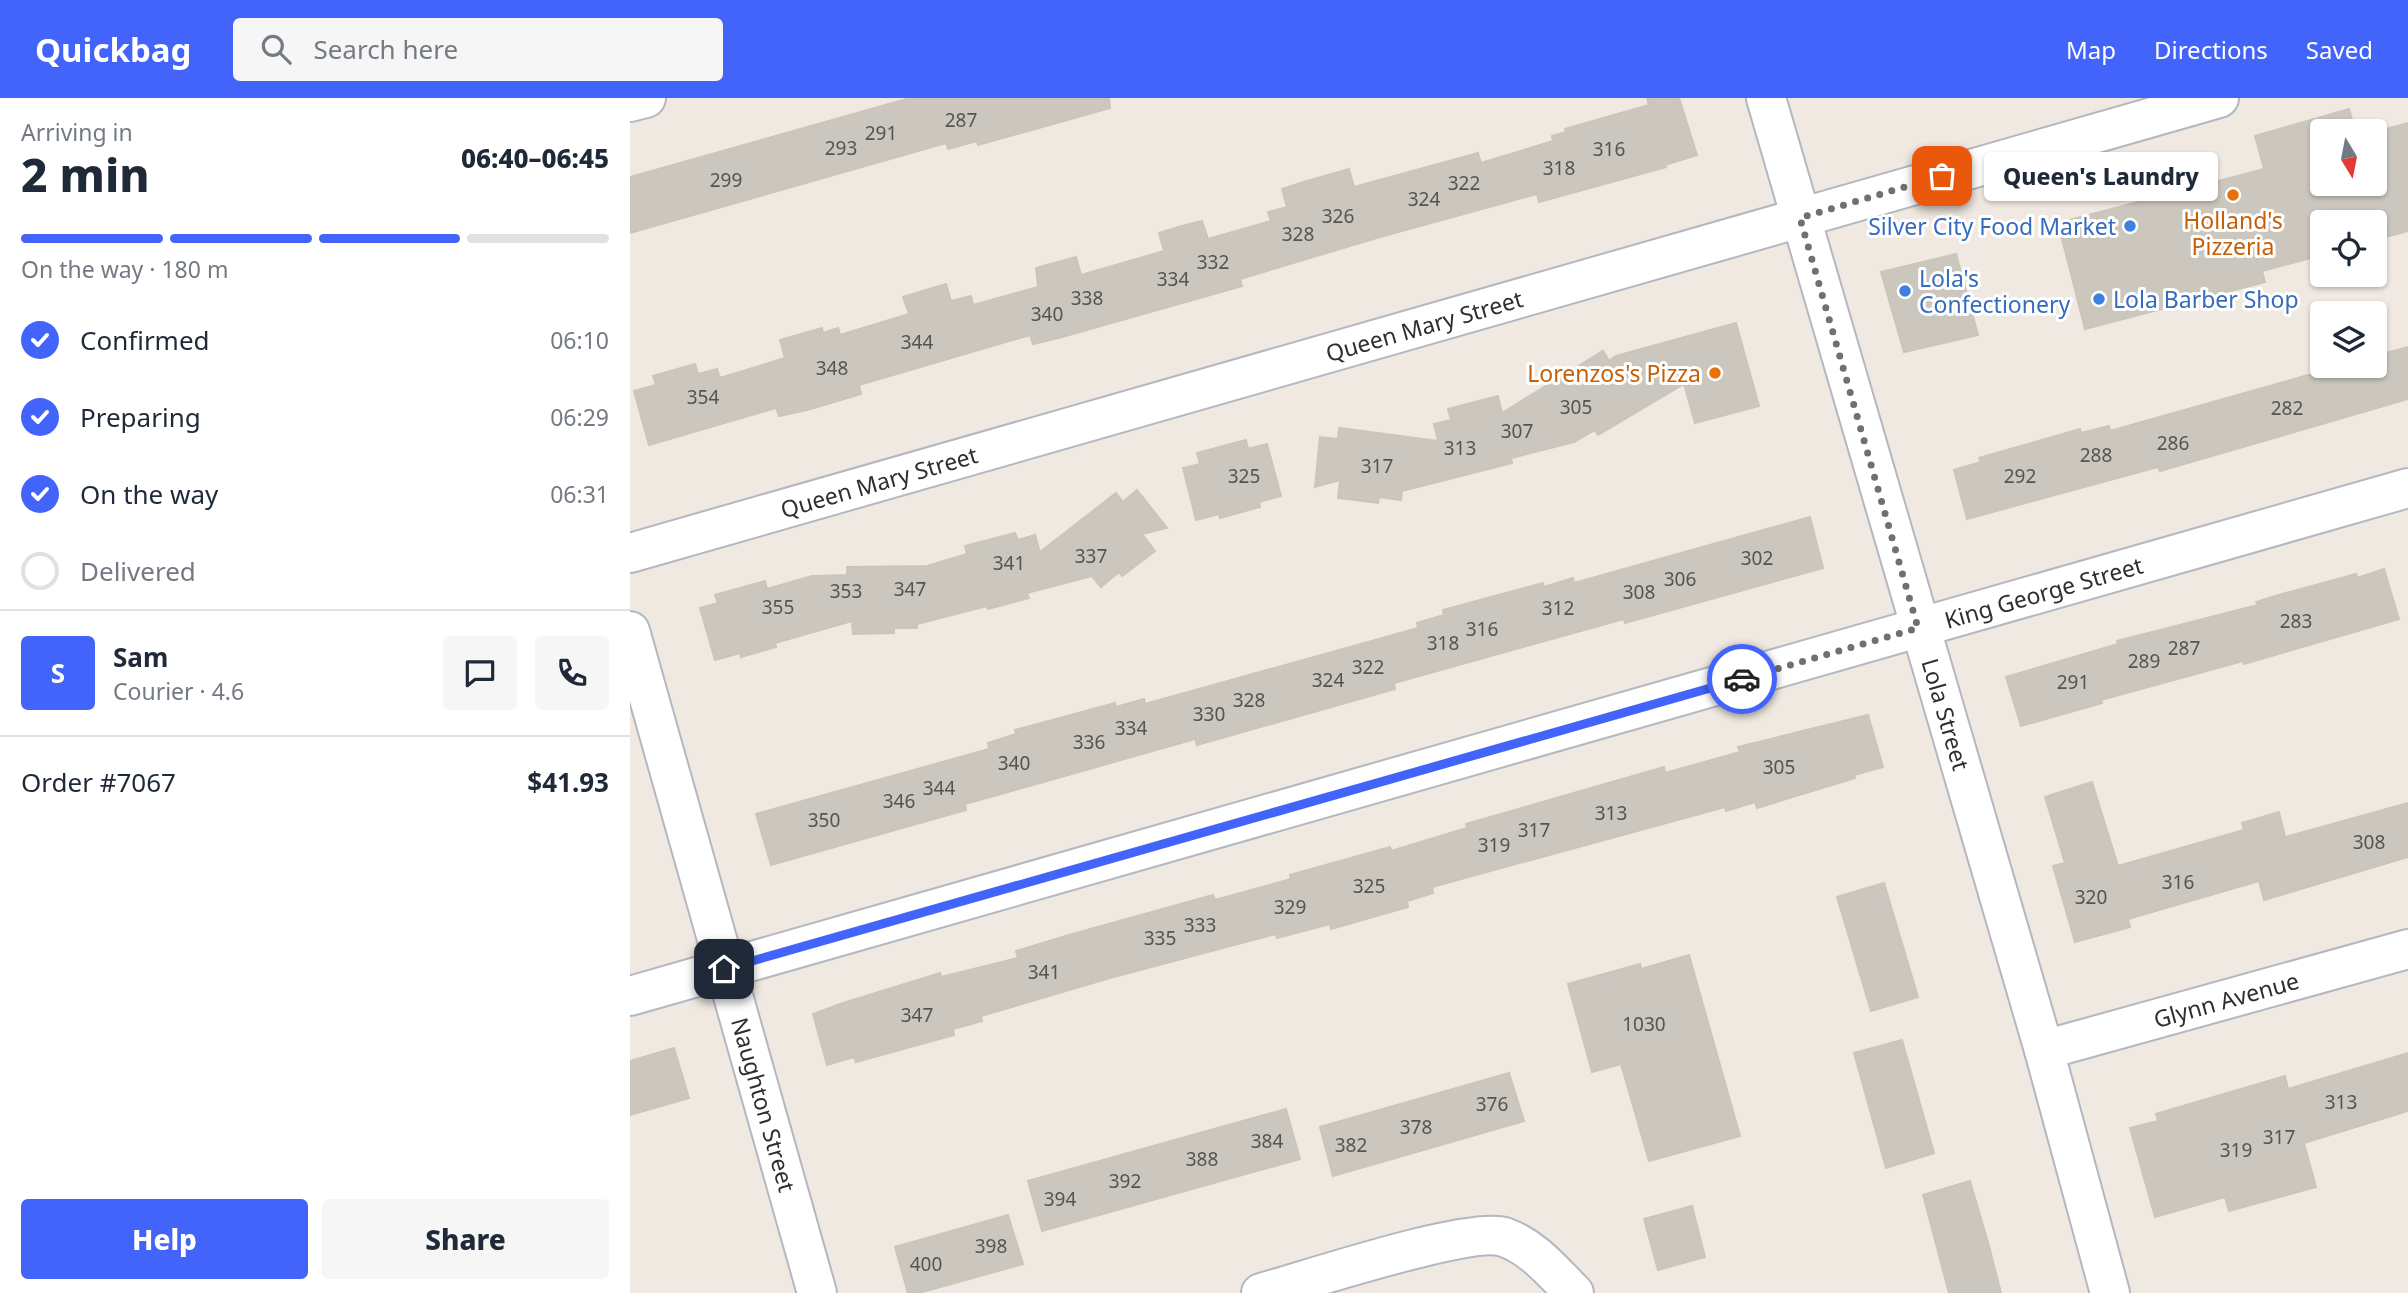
<!DOCTYPE html>
<meta charset="utf-8">
<style>
body{margin:0;font-family:"Noto Sans",sans-serif;background:#f6f6f7;color:#1f2937;height:100vh;display:flex;flex-direction:column;font-size:26px;white-space:nowrap}
*{box-sizing:border-box;margin:0}
p{font-size:23px;color:#747a83}
.icon{flex:none;width:38px;height:38px;fill:none;stroke:currentColor;stroke-width:2;stroke-linecap:round;stroke-linejoin:round}
.map{position:relative;flex:1;overflow:hidden}
.details{display:flex;flex-direction:column;background:#fff;width:630px}
.details>*{flex:none}
.needle{width:46px;rotate:170deg}
.fabs{position:absolute;left:1680px;top:21px;display:grid;gap:14px}
.fabs a{display:grid;place-items:center;width:77px;height:77px;border-radius:7px;background:#fff;box-shadow:0 2px 5px #0004;font-size:35px}
.pin{position:absolute;display:grid;place-items:center;width:60px;height:60px;color:#fff;margin:-30px;border-radius:14px;box-shadow:0 4px 10px #0006}
.courier{position:absolute;display:grid;place-items:center;width:70px;height:70px;margin:-35px;border:5px solid #4264fb;border-radius:50%;background:#fff;color:#222;box-shadow:0 2px 9px #0007}
.bubble{position:absolute;height:49px;border-radius:7px;background:#fff;box-shadow:0 2px 5px #0004;font-size:23px;font-weight:800;line-height:49px;text-align:center}
.head em{font-style:normal;font-weight:800}
.head div{display:flex;flex-direction:column-reverse}
.head{display:flex;align-items:center;justify-content:space-between;height:119px;padding:0 21px}
h1{font-size:46px;font-weight:800;line-height:52px}
.bar{display:grid;grid-template-columns:repeat(4,1fr);gap:10px 7px;align-content:center;height:84px;padding:0 21px}
.bar i{height:9px;border-radius:5px;background:#e0e1e3}
.bar .current{background:#4264fb}
.bar p{grid-column:span 4}
.line{display:flex;align-items:center;gap:18px;padding:0 21px;border-top:2px solid #e0e1e3}
.line div{flex:1}
.round{display:grid;place-items:center;flex:none;width:74px;height:74px;border-radius:7px;background:#f6f6f7}
ol{padding:0 21px;list-style:none}
li{display:flex;align-items:center;gap:21px;height:77px}
li p{margin-inline-start:auto}
li .icon{padding:7px;border-radius:50%;background:#4264fb;color:#fff;stroke-width:4}
li:last-child{color:#747a83}
li i{width:38px;height:38px;border:4px solid #e0e1e3;border-radius:50%}
.button{display:flex;gap:14px;margin-top:auto;padding:14px 21px}
.button a{flex:1;height:80px;border-radius:7px;background:#4264fb;color:#fff;font-size:28px;font-weight:800;line-height:80px;text-align:center}
.button a+a{background:#f6f6f7;color:#1f2937}
header{display:flex;align-items:center;gap:42px;box-sizing:border-box;height:98px;padding:0 35px;background:#4264fb;color:#fff}
header strong{font-size:33px}
nav{display:flex;gap:38px;margin-inline-start:auto;font-size:24px}
.search{width:490px;height:63px;background:#f6f6f7;display:flex;align-items:center;gap:18px;box-sizing:border-box;padding:0 24px;border-radius:7px;color:#747a83;font-size:26px}
main{display:flex;flex:1;min-height:0}
.map>svg:first-child{display:block}
</style>
<header>
<strong>Quickbag</strong>
<div class="search"><svg class="icon" aria-label="search" viewBox="0 0 24 24"><circle cx="10" cy="10" r="6"/><path d="M15 15l6 6"/></svg>Search here</div>
<nav><a>Map</a><a>Directions</a><a>Saved</a></nav>
</header>
<main>
<section class="details">
<div class="head"><div><h1>2 min</h1><p>Arriving in</p></div><em>06:40–06:45</em></div>
<div class="bar"><i class="current"></i><i class="current"></i><i class="current"></i><i></i><p>On the way · 180 m</p></div>
<ol>
<li><svg class="icon" aria-label="check" viewBox="0 0 24 24"><path d="M5 12l5 5 9-10"/></svg>Confirmed<p>06:10</p></li>
<li><svg class="icon" aria-label="check" viewBox="0 0 24 24"><path d="M5 12l5 5 9-10"/></svg>Preparing<p>06:29</p></li>
<li><svg class="icon" aria-label="check" viewBox="0 0 24 24"><path d="M5 12l5 5 9-10"/></svg>On the way<p>06:31</p></li>
<li><i></i>Delivered</li>
</ol>
<div class="line" style="height:126px"><b class="round" style="background:#4264fb;color:#fff">S</b><div><b>Sam</b><p>Courier · 4.6</p></div><a class="round"><svg class="icon" aria-label="chat" viewBox="0 0 24 24"><path d="M4 5h16v11H9l-5 4z"/></svg></a><a class="round"><svg class="icon" aria-label="phone" viewBox="0 0 24 24"><path d="M5 4h4l2 5-3 2q2 4 5 5l2-3 5 2v4C11 20 4 13 5 4z"/></svg></a></div>
<div class="line" style="height:91px"><div>Order #7067</div><b>$41.93</b></div>
<div class="button"><a>Help</a><a>Share</a></div>
</section>
<div class="map">
<svg width="1778" height="1195" viewBox="0 0 1778 1195">
<rect width="100%" height="100%" fill="#efe9e1"/>
<path fill="#cbc7bf" stroke="#cbc5ba" stroke-width="2" d="M 280,0 L 479,0 L 480,10 L 348,47 L 347,43 L 318,51 L 316,45 L 0,135 L 0,79 Z
M 1017,0 L 1049,0 L 1067,57 L 1035,67 L 1036,69 L 909,104 L 907,96 L 750,139 L 610,181 L 612,188 L 432,239 L 403,246 L 400,237 L 229,287 L 231,296 L 177,312 L 149,318 L 146,310 L 19,347 L 4,293 L 26,287 L 23,278 L 65,266 L 68,276 L 87,271 L 90,280 L 155,260 L 150,242 L 192,230 L 193,235 L 208,230 L 210,237 L 279,216 L 273,199 L 316,186 L 321,203 L 341,198 L 343,207 L 408,189 L 406,170 L 446,159 L 451,177 L 534,153 L 529,135 L 552,128 L 572,123 L 578,141 L 641,123 L 638,114 L 657,109 L 652,91 L 677,83 L 719,71 L 724,89 L 848,55 L 851,65 L 923,43 L 922,38 L 936,34 L 935,31 L 1019,7 Z
M 1719,11 L 1725,33 L 1692,33 L 1692,86 L 1745,86 L 1745,34 L 1778,25 L 1778,133 L 1745,142 L 1745,124 L 1692,124 L 1692,157 L 1632,173 L 1635,184 L 1455,231 L 1428,125 L 1634,71 L 1625,38 Z
M 1326,156 L 1348,237 L 1274,254 L 1251,174 Z
M 1106,225 L 1129,308 L 1065,325 L 1054,286 L 968,337 L 965,332 L 944,344 L 881,360 L 882,365 L 772,393 L 771,402 L 749,399 L 748,405 L 708,400 L 710,382 L 685,389 L 690,339 L 708,341 L 709,330 L 808,343 L 804,326 L 821,322 L 818,311 L 868,298 L 872,315 L 973,253 L 979,263 L 986,258 Z
M 1778,249 L 1778,301 L 1530,373 L 1528,369 L 1337,421 L 1324,372 L 1351,364 L 1349,360 L 1450,331 L 1451,335 L 1479,328 L 1480,333 L 1710,268 L 1745,268 L 1745,258 Z
M 616,342 L 618,351 L 637,346 L 651,398 L 629,404 L 630,409 L 590,420 L 589,416 L 566,422 L 553,370 L 570,366 L 567,355 Z
M 507,392 L 537,430 L 512,436 L 525,453 L 492,478 L 489,474 L 471,489 L 462,478 L 397,495 L 399,500 L 358,511 L 357,508 L 287,526 L 287,530 L 264,530 L 264,535 L 223,536 L 222,523 L 145,545 L 146,549 L 111,559 L 110,555 L 85,562 L 70,510 L 88,505 L 85,497 L 135,483 L 137,491 L 182,478 L 217,477 L 217,469 L 297,468 L 337,456 L 335,448 L 385,435 L 388,442 L 405,437 L 410,454 L 486,395 L 493,404 Z
M 1180,419 L 1193,470 L 995,525 L 994,521 L 764,585 L 765,591 L 567,647 L 565,641 L 410,685 L 335,706 L 336,712 L 141,767 L 126,716 L 359,651 L 358,645 L 386,636 L 385,632 L 485,605 L 486,609 L 514,601 L 515,606 L 788,530 L 787,525 L 814,517 L 813,512 L 913,485 L 914,489 L 943,480 L 944,485 Z
M 1754,471 L 1769,521 L 1614,566 L 1613,563 L 1471,602 L 1472,605 L 1391,628 L 1376,579 L 1488,546 L 1487,543 L 1628,507 L 1626,504 L 1652,496 L 1726,476 L 1727,480 Z
M 1238,617 L 1253,669 L 1224,677 L 1225,680 L 1127,710 L 1125,704 L 1096,713 L 1095,709 L 802,789 L 803,795 L 777,803 L 778,809 L 701,831 L 700,826 L 647,840 L 646,836 L 480,880 L 351,918 L 352,923 L 323,931 L 324,937 L 226,964 L 224,959 L 197,967 L 183,916 L 210,906 L 310,875 L 311,879 L 388,860 L 386,853 L 439,837 L 583,797 L 585,802 L 661,781 L 660,777 L 760,749 L 761,753 L 837,730 L 836,726 L 1034,669 L 1035,675 L 1110,654 L 1108,649 Z
M 1462,684 L 1488,768 L 1614,732 L 1612,725 L 1649,714 L 1655,739 L 1778,705 L 1778,759 L 1634,802 L 1629,783 L 1498,821 L 1500,829 L 1445,844 L 1423,768 L 1435,765 L 1415,699 Z
M 1254,785 L 1288,899 L 1241,913 L 1207,799 Z
M 1059,857 L 1110,1038 L 1019,1063 L 991,966 L 962,974 L 938,886 L 1010,866 L 1011,871 Z
M 1272,942 L 1304,1055 L 1256,1070 L 1224,955 Z
M 44,950 L 59,1000 L 0,1017 L 0,963 Z
M 1778,955 L 1778,1013 L 1674,1045 L 1686,1089 L 1599,1113 L 1595,1099 L 1525,1119 L 1500,1030 L 1528,1023 L 1526,1016 L 1655,978 L 1658,991 Z
M 879,975 L 894,1023 L 703,1078 L 690,1029 Z
M 656,1011 L 670,1061 L 412,1133 L 398,1083 Z
M 1340,1083 L 1359,1148 L 1371,1195 L 1319,1195 L 1293,1097 Z
M 1062,1108 L 1075,1159 L 1028,1172 L 1014,1121 Z
M 378,1117 L 393,1166 L 289,1195 L 278,1195 L 265,1149 Z"/>
<g fill="none" stroke-linecap="round" stroke-linejoin="round">
<defs>
<g id="minor">
<path d="M 0,4 L 16,0"/>
<path id="s1" d="M 0,455 L 1589,0"/>
<path id="s2" d="M 0,533 L 187,1195"/>
<path id="s3" d="M 0,898 L 1778,390"/>
<path id="s4" d="M 1414,952 L 1778,851"/>
<path d="M 631,1195 C 675,1183 839,1128 874,1139 C 903,1149 923,1174 944,1195"/>
</g>
<g id="tertiary">
<path id="s5" d="M 1136,0 L 1414,952 L 1480,1195"/>
</g>
</defs>
<use href="#minor" stroke="#b4b7c1" stroke-width="42"/>
<use href="#tertiary" stroke="#b4b7c1" stroke-width="42"/>
<use href="#minor" stroke="#fff" stroke-width="38"/>
<use href="#tertiary" stroke="#fff" stroke-width="38"/>
</g>
<g fill="none" stroke-linecap="round" stroke-linejoin="round">
<path stroke="#726f6d" stroke-width="7" stroke-dasharray="0 12.6" d="M 1112,581 L 1288,530 L 1170,120 L 1312,78"/>
<path stroke="#4264fb" stroke-width="9" d="M 94,871 L 1112,581"/>
</g>
<g fill="#e8710a" stroke="#fff" stroke-width="2.5">
<circle cx="1603" cy="97" r="7"/>
<circle cx="1085" cy="275" r="7"/>
</g>
<g fill="#3f7fe0" stroke="#fff" stroke-width="2.5">
<circle cx="1500" cy="128" r="7"/>
<circle cx="1275" cy="193" r="7"/>
<circle cx="1469" cy="201" r="7"/>
</g>
<g text-anchor="middle" dominant-baseline="central" stroke-width="6" stroke-linejoin="round" paint-order="stroke">
<g font-size="19" fill="#555452">
<text x="331" y="22">287</text>
<text x="251" y="35">291</text>
<text x="211" y="50">293</text>
<text x="979" y="51">316</text>
<text x="929" y="70">318</text>
<text x="96" y="82">299</text>
<text x="834" y="85">322</text>
<text x="794" y="101">324</text>
<text x="708" y="118">326</text>
<text x="668" y="136">328</text>
<text x="583" y="164">332</text>
<text x="543" y="181">334</text>
<text x="457" y="200">338</text>
<text x="417" y="216">340</text>
<text x="287" y="244">344</text>
<text x="202" y="270">348</text>
<text x="73" y="299">354</text>
<text x="946" y="309">305</text>
<text x="1657" y="310">282</text>
<text x="887" y="333">307</text>
<text x="1543" y="345">286</text>
<text x="830" y="350">313</text>
<text x="1466" y="357">288</text>
<text x="747" y="368">317</text>
<text x="614" y="378">325</text>
<text x="1390" y="378">292</text>
<text x="461" y="458">337</text>
<text x="1127" y="460">302</text>
<text x="379" y="465">341</text>
<text x="1050" y="481">306</text>
<text x="280" y="491">347</text>
<text x="216" y="493">353</text>
<text x="1009" y="494">308</text>
<text x="148" y="509">355</text>
<text x="928" y="510">312</text>
<text x="1666" y="523">283</text>
<text x="852" y="531">316</text>
<text x="813" y="545">318</text>
<text x="1554" y="550">287</text>
<text x="1514" y="563">289</text>
<text x="738" y="569">322</text>
<text x="698" y="582">324</text>
<text x="1443" y="584">291</text>
<text x="619" y="602">328</text>
<text x="579" y="616">330</text>
<text x="501" y="630">334</text>
<text x="459" y="644">336</text>
<text x="384" y="665">340</text>
<text x="1149" y="669">305</text>
<text x="309" y="690">344</text>
<text x="269" y="703">346</text>
<text x="981" y="715">313</text>
<text x="194" y="722">350</text>
<text x="904" y="732">317</text>
<text x="1739" y="744">308</text>
<text x="864" y="747">319</text>
<text x="1548" y="784">316</text>
<text x="739" y="788">325</text>
<text x="1461" y="799">320</text>
<text x="660" y="809">329</text>
<text x="570" y="827">333</text>
<text x="530" y="840">335</text>
<text x="414" y="874">341</text>
<text x="287" y="917">347</text>
<text x="1014" y="926">1030</text>
<text x="1711" y="1004">313</text>
<text x="862" y="1006">376</text>
<text x="786" y="1029">378</text>
<text x="1649" y="1039">317</text>
<text x="637" y="1043">384</text>
<text x="721" y="1047">382</text>
<text x="1606" y="1052">319</text>
<text x="572" y="1061">388</text>
<text x="495" y="1083">392</text>
<text x="430" y="1101">394</text>
<text x="361" y="1148">398</text>
<text x="296" y="1166">400</text>
</g>
<g font-size="23" fill="#c56008" stroke="#fff">
<text x="1603" y="122">Holland's<tspan x="1603" dy="26">Pizzeria</tspan></text>
<text x="1071" y="275" text-anchor="end">Lorenzos's Pizza</text>
</g>
<g font-size="23" fill="#366cbe" stroke="#fff" text-anchor="start">
<text x="1486" y="128" text-anchor="end">Silver City Food Market</text>
<text x="1289" y="180">Lola's<tspan x="1289" dy="26">Confectionery</tspan></text>
<text x="1483" y="201">Lola Barber Shop</text>
</g>
<g font-size="23" fill="#2e2e2e" stroke="#fff">
<text stroke="none"><textPath href="#s1" startOffset="826">Queen Mary Street</textPath></text>
<text stroke="none"><textPath href="#s1" startOffset="259">Queen Mary Street</textPath></text>
<text stroke="none"><textPath href="#s3" startOffset="1470">King George Street</textPath></text>
<text stroke="none"><textPath href="#s5" startOffset="642">Lola Street</textPath></text>
<text stroke="none"><textPath href="#s4" startOffset="189">Glynn Avenue</textPath></text>
<text stroke="none"><textPath href="#s2" startOffset="492">Naughton Street</textPath></text>
</g>
</g>
</svg>
<div class="fabs">
<a><svg class="needle" viewBox="-14 -14 28 28"><path d="M0-13l5 13h-10z" fill="#e53935"/><path d="M0 13l5-13h-10z" fill="#747a83"/></svg></a>
<a><svg class="icon" aria-label="locate" viewBox="0 0 24 24"><circle cx="12" cy="12" r="6"/><path d="M12 2v4M12 18v4M2 12h4M18 12h4"/></svg></a>
<a><svg class="icon" aria-label="layers" viewBox="0 0 24 24"><path d="M12 4l9 5-9 5-9-5zM3 14l9 5 9-5"/></svg></a>
</div>
<div class="pin" style="left:1312px;top:78px;background:#ea580c"><svg class="icon" aria-label="bag" viewBox="0 0 24 24"><path d="M5 8h14l-1 12H6zM9 8a3 3 0 0 1 6 0"/></svg></div>
<div class="pin" style="left:94px;top:871px;background:#1f2937"><svg class="icon" aria-label="home" viewBox="0 0 24 24"><path d="M3 11l9-7 9 7M6 9v11h12V9"/></svg></div>
<div class="courier" style="left:1112px;top:581px"><svg class="icon" aria-label="car" viewBox="0 0 24 24"><path d="M5 17H2v-5l4-1 3-4h7l3 4 3 1v5h-3M9 17h6M6 11h13"/><circle cx="7" cy="17" r="2"/><circle cx="17" cy="17" r="2"/></svg></div>
<div class="bubble" style="left:1354px;top:54px;width:234px">Queen's Laundry</div>
</div>
</main>
